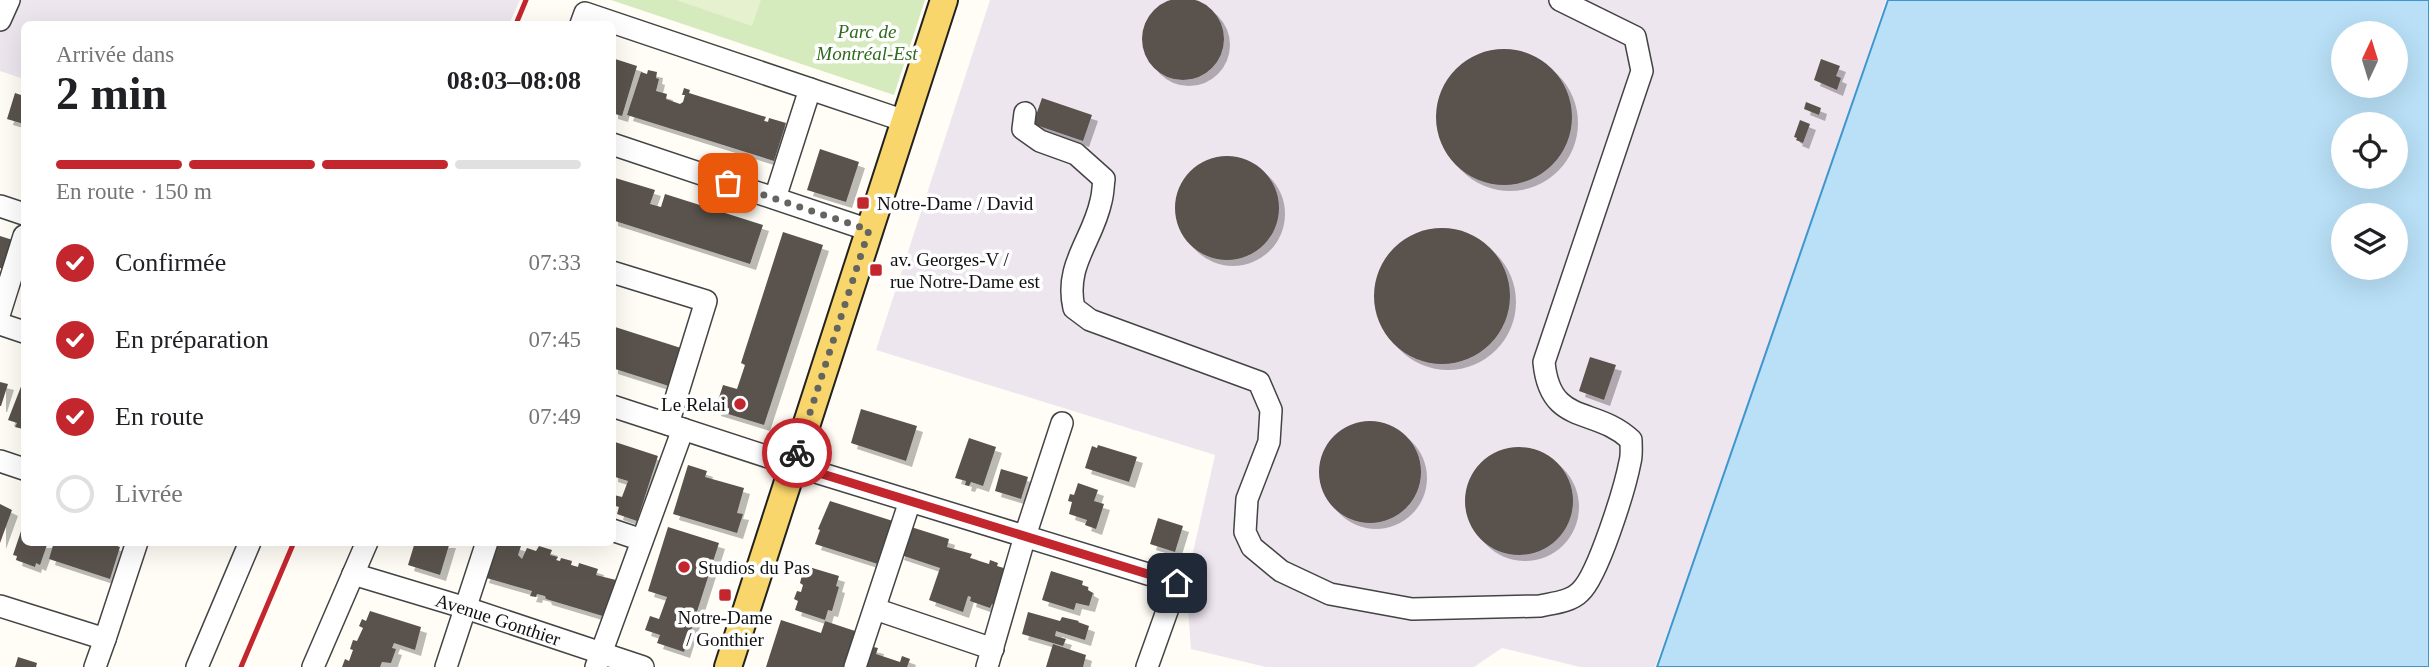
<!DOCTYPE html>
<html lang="fr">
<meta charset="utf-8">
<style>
body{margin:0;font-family:"Times New Roman",serif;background:#f2f2f2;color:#202124;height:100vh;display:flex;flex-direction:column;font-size:26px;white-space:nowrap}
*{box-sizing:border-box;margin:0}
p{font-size:23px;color:#757577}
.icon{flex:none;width:38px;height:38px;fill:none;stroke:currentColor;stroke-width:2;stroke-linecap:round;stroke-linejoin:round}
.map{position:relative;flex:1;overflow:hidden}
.sheet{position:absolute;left:21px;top:21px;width:595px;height:525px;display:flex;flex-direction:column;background:#fff;border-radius:10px;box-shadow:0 7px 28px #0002}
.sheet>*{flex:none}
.needle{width:46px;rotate:4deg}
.controls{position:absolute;left:2331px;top:21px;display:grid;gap:14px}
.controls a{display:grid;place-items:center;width:77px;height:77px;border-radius:50%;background:#fff;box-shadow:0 7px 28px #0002;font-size:35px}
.pin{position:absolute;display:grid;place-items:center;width:60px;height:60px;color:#fff;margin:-30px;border-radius:14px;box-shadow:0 4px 10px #0006}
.courier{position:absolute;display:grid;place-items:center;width:70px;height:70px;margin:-35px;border:5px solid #c4262e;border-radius:50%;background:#fff;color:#222;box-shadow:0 2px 9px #0007}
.summary em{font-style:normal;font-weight:700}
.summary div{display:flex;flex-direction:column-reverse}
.summary{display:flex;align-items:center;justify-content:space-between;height:119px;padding:0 35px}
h1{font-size:46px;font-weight:700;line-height:52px}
.bar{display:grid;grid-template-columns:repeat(4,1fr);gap:10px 7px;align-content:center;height:84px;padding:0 35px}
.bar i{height:9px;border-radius:5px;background:#e0e0e0}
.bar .on{background:#c4262e}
.bar p{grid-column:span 4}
ol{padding:0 35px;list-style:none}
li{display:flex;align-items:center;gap:21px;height:77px}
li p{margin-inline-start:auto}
li .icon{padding:7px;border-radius:50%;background:#c4262e;color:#fff;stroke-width:4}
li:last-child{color:#757577}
li i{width:38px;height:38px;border:4px solid #e0e0e0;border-radius:50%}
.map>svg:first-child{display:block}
</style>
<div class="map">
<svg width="2429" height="667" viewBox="0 0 2429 667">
<defs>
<filter id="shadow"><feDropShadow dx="6" dy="6" stdDeviation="0" flood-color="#0004"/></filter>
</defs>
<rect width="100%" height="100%" fill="#fffdf5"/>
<path fill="#eee6ef" d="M 0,0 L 520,0 L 509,24 L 24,24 L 24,79 L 0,71 Z
M 990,0 L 1886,0 L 1759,382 L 1655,667 L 1580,667 L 1502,648 L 1474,667 L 1266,667 L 1191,649 L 1186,583 L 1215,455 L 876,350 Z"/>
<path fill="#d5ebbd" d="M 611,0 L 925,0 L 894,95 Z"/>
<path fill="#e6f2cf" d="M 676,0 L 761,0 L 752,26 Z"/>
<path fill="#b9e0f7" stroke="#3f96cf" stroke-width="2" fill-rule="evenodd" d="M 1888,0 L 2429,0 L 2429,667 L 1657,667 ZM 2343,33 L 2396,33 L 2396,86 L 2343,86 ZM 2343,124 L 2396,124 L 2396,177 L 2343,177 ZM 2343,215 L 2396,215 L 2396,268 L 2343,268 Z"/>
<path fill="#5a524d" filter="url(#shadow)" d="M1142 39a41 41 0 1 1 82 0a41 41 0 1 1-82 0Z
M1436 117a68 68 0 1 1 136 0a68 68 0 1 1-136 0Z
M 612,58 L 637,66 L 622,116 L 612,113 Z
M 1821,59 L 1840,66 L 1836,76 L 1841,78 L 1837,90 L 1814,80 Z
M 648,70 L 657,72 L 656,78 L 659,79 L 656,91 L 667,94 L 666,99 L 680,104 L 683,102 L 685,95 L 682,95 L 684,88 L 690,90 L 689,93 L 766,117 L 764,121 L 768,122 L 769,118 L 786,123 L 774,161 L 627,115 L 641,72 L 647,74 Z
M 15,93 L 24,96 L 24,124 L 7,119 Z
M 1042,98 L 1092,115 L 1083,141 L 1033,124 Z
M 1806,102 L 1821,108 L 1819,115 L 1804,109 Z
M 1800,120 L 1810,124 L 1803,143 L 1796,140 L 1797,138 L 1794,137 Z
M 820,149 L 859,162 L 846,202 L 807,190 Z
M1175 208a52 52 0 1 1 104 0a52 52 0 1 1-104 0Z
M 612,177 L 655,190 L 650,204 L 661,207 L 665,194 L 763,225 L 750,264 L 612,220 Z
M1374 296a68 68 0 1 1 136 0a68 68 0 1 1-136 0Z
M 783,232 L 823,245 L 764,425 L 715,410 L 723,385 L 737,389 L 745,365 L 741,363 Z
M 0,236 L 19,242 L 10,271 L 0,268 Z
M 612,326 L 684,349 L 672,387 L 612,368 Z
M 1590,357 L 1616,365 L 1604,400 L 1579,391 Z
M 0,382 L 8,384 L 1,406 L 0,406 Z
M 22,384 L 24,384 L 23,429 L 15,427 L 17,423 L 8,420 Z
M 861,409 L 917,426 L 906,461 L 851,443 Z
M1319 472a51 51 0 1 1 102 0a51 51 0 1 1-102 0Z
M 969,438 L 996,447 L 983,486 L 971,482 L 969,486 L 965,485 L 966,481 L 955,478 Z
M 612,441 L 658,456 L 637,521 L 617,514 L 619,507 L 612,505 L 614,495 L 622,497 L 628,481 L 612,476 Z
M 1098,445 L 1137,457 L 1129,482 L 1085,468 L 1092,446 L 1097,448 Z
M1465 501a54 54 0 1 1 108 0a54 54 0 1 1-108 0Z
M 688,465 L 707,471 L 705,477 L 744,488 L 737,513 L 743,514 L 737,533 L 673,514 Z
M 1001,469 L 1028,477 L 1021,499 L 995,491 Z
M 1078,483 L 1098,490 L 1094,501 L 1104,504 L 1096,529 L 1085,525 L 1087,520 L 1069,514 L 1072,502 L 1068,501 L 1070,494 L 1074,495 Z
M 830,501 L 896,522 L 881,565 L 815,544 L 820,530 L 818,529 Z
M 0,504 L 12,510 L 0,543 Z
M 1158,518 L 1183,526 L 1175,552 L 1150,544 Z
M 24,522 L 24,542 L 48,542 L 40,565 L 36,563 L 35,567 L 16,560 L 17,556 L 13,555 Z
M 908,526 L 949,539 L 947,547 L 972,554 L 970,558 L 989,564 L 990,560 L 998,563 L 997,566 L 1007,569 L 995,605 L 992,604 L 990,608 L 970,601 L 971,597 L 968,596 L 963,612 L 929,600 L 940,568 L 898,554 Z
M 668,527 L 719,543 L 684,652 L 657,643 L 660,635 L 645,630 L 650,616 L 659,619 L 667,597 L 648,591 Z
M 54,542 L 107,542 L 120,547 L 110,579 L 49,559 Z
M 415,542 L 450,542 L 440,575 L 408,565 Z
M 494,542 L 509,542 L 521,546 L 518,555 L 522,559 L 527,548 L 536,551 L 539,546 L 552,550 L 550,555 L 558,557 L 556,560 L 560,561 L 561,558 L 572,561 L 571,565 L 578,567 L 579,563 L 598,569 L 596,575 L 616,580 L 606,617 L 546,599 L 545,596 L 537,594 L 536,597 L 530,596 L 532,591 L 483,577 Z
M 809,567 L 839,576 L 836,586 L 839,587 L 832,611 L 828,610 L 825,620 L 795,610 L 798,601 L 794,599 L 797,591 L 801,592 L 803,585 L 800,583 L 802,575 L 806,576 Z
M 1051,571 L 1083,581 L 1082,585 L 1088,587 L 1088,590 L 1093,593 L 1089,606 L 1076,603 L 1074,610 L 1042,600 Z
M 370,611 L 421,627 L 415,650 L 394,643 L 392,648 L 396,649 L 391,663 L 382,662 L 380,667 L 342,667 L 345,659 L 349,661 L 353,650 L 350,649 L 353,640 L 357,641 L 363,628 L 359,626 L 362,619 L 366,621 Z
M 1028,612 L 1060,621 L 1062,617 L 1079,621 L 1078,622 L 1089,626 L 1085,640 L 1056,631 L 1055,636 L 1066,639 L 1063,646 L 1022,634 Z
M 781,620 L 821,633 L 825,621 L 858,632 L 847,667 L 766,667 Z
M 1053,644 L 1086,655 L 1083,667 L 1046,667 Z
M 869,646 L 878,648 L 876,654 L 900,662 L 902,656 L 910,659 L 907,667 L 862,667 Z
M 18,657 L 37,663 L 36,667 L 15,667 Z"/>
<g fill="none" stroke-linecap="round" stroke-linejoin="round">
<defs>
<g id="minor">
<path d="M 0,20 L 9,0"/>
<path d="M 581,24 L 585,13 L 905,121"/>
<path d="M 1025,113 L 1023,129 L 1040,141 L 1076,154 L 1104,179 C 1103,186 1103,194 1101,201 C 1093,240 1064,265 1074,308 L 1090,320 L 1259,382 L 1271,410 L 1269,442 L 1247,499 L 1245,532 L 1252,547 L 1281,571 L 1330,594 L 1412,609 L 1540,606 C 1553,603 1570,602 1580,592 C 1598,576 1625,488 1630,462 C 1632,455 1631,447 1631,440 C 1595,406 1550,427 1544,362 L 1642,71 L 1635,37 L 1560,0"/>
<path d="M 612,144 L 869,230"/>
<path d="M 775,198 L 810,89"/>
<path d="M 0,206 L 24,214"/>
<path d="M 612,272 L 706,301 L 668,424"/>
<path d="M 0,312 L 24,236"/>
<path d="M 0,324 L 24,332"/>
<path d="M 612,406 L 793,465 L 1177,583 L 1147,667"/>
<path d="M 0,461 L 24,469"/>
<path d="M 612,530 L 642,540"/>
<path id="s1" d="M 353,574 L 466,608 L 643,667"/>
<path d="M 0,606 L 105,639 L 137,542"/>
<path d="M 875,609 L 993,649"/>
<path d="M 95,667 L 105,639"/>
<path d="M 197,667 L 250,542"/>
<path d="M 313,667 L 367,542"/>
<path d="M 446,667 L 487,542"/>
<path d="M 596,667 L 683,429"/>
<path d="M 855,667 L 910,501"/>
<path d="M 987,667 L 1025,536 L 1062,423"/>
</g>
<path id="major" d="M 728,667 L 944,0"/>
</defs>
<use href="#minor" stroke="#444" stroke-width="24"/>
<use href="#major" stroke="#222" stroke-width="30"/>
<use href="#minor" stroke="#fff" stroke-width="21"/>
<use href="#major" stroke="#f9d66b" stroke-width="26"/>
<path stroke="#c4262e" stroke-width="5" d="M 516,24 L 526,0
M 241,667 L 294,542"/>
</g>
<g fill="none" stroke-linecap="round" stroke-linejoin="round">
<path stroke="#646461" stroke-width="7" stroke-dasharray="0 12.6" d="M 728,183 L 869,230 L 797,453"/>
<path stroke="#c4262e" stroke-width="9" d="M 797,453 L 793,465 L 1177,583"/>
</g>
<g fill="#c4262e" stroke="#fff" stroke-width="2.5">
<rect x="856" y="196" width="14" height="14" rx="3.5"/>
<rect x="869" y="263" width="14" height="14" rx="3.5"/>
<circle cx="740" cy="404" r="7"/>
<circle cx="684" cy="567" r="7"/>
<rect x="718" y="588" width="14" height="14" rx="3.5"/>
</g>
<g text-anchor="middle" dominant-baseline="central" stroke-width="7" stroke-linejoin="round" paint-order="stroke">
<g font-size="19" font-style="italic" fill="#2f6b1f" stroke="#fff">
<text x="867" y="31">Parc de<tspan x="867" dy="22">Montréal-Est</tspan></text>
</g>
<g font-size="19" fill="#111" stroke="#fff" text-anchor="start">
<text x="877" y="203">Notre-Dame / David</text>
<text x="890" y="259">av. Georges-V /<tspan x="890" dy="22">rue Notre-Dame est</tspan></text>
<text x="726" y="404" text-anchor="end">Le Relai</text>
<text x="698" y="567">Studios du Pas</text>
<text x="725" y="617" text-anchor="middle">Notre-Dame<tspan x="725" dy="22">/ Gonthier</tspan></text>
</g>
<g font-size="19" fill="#111" stroke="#fff">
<text stroke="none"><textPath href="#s1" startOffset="152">Avenue Gonthier</textPath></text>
</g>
</g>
</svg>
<div class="controls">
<a><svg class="needle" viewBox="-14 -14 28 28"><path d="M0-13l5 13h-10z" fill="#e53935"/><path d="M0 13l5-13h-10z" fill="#757577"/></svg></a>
<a><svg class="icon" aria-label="locate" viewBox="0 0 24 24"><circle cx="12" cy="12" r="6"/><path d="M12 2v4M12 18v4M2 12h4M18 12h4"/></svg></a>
<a><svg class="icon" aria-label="layers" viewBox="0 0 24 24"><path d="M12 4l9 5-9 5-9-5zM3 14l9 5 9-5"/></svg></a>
</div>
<div class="pin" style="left:728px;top:183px;background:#ea580c"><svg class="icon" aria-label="bag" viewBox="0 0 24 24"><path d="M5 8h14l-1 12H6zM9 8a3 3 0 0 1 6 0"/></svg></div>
<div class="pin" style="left:1177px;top:583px;background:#1f2937"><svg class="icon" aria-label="home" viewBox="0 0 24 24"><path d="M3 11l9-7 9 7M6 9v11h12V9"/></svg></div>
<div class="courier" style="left:797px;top:453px"><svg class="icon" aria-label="bike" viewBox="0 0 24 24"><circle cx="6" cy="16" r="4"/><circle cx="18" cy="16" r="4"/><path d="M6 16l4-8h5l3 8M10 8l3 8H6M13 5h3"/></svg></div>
<section class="sheet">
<div class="summary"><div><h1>2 min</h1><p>Arrivée dans</p></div><em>08:03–08:08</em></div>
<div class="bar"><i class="on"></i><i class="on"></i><i class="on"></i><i></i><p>En route · 150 m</p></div>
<ol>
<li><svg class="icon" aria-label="check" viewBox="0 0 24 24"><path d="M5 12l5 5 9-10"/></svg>Confirmée<p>07:33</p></li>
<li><svg class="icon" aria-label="check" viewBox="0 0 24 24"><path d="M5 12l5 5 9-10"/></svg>En préparation<p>07:45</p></li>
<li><svg class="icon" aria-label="check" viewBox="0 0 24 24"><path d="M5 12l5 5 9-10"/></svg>En route<p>07:49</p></li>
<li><i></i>Livrée</li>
</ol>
</section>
</div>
